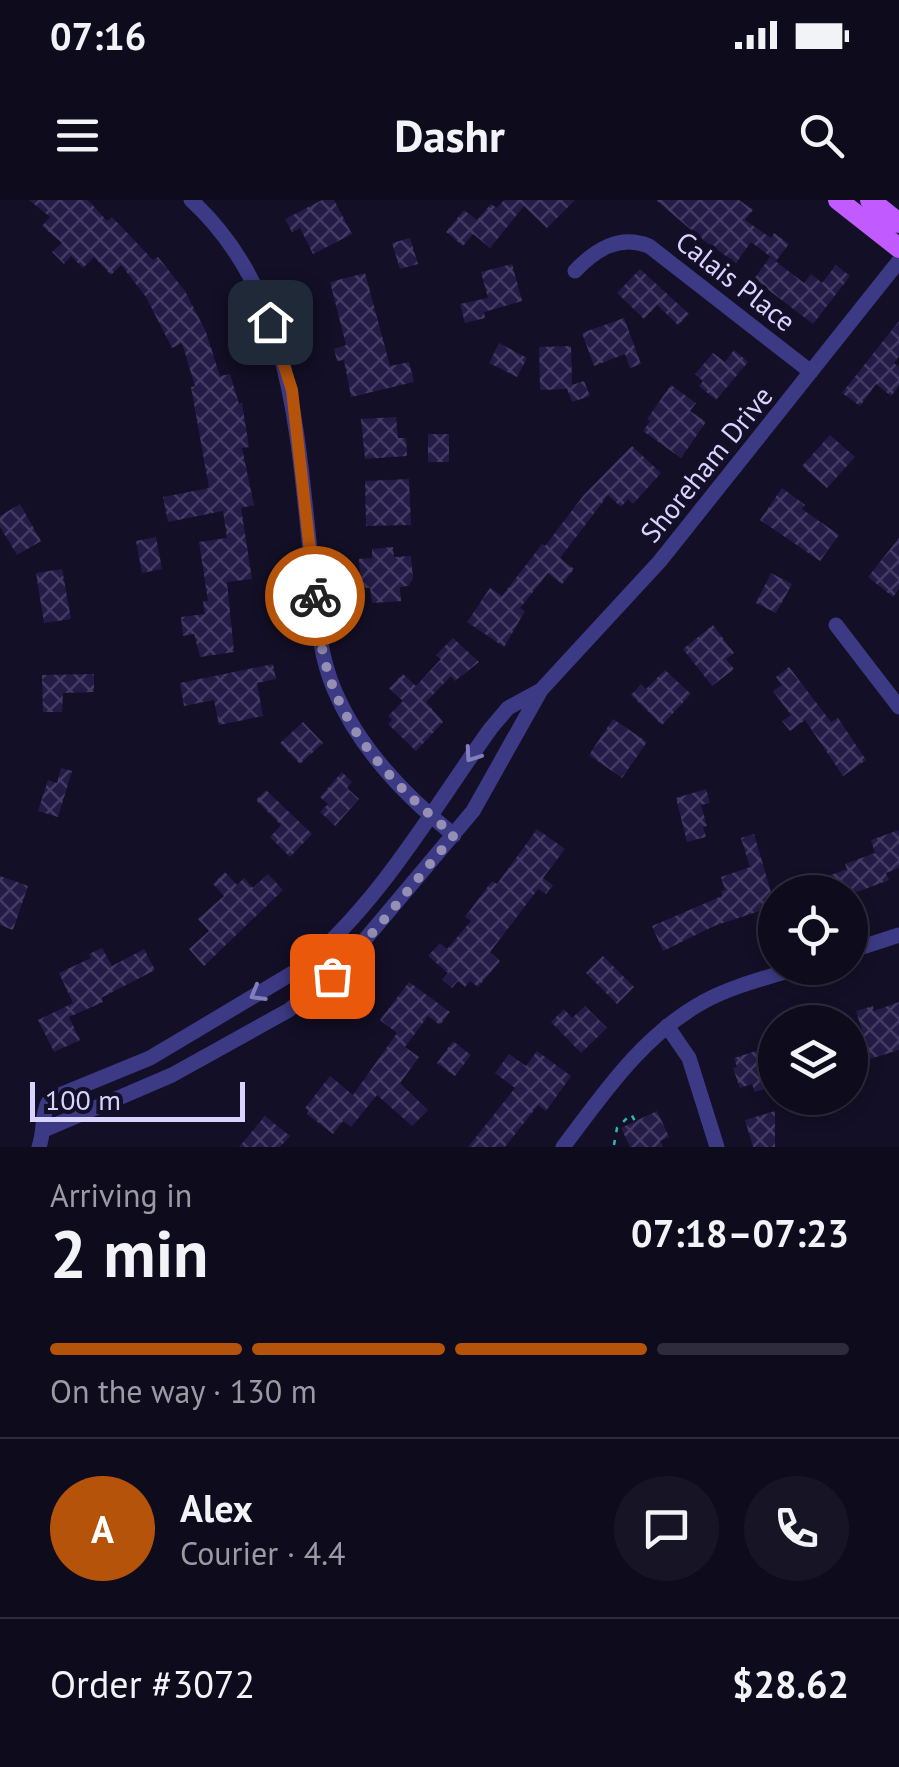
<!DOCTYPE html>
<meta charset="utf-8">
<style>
body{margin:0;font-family:"PT Sans",sans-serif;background:#171425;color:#f1f3f6;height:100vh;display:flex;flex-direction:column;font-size:38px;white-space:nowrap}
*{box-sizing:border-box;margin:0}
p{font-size:32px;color:#9b9ba3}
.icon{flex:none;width:55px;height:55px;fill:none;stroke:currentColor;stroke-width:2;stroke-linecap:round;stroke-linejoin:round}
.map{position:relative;height:947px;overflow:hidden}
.side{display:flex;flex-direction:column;background:#0e0b1c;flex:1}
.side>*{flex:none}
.tools{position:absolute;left:758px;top:675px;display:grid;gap:20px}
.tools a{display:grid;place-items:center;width:110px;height:110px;border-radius:50%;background:#0e0b1c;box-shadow:0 5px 15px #0003,0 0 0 2px #2e2b3b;font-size:50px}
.scale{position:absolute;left:30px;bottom:25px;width:215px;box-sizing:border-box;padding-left:10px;border:5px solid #d9d4ff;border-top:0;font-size:28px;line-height:35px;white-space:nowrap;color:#d9d4ff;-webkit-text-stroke:8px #130f26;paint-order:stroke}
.pin{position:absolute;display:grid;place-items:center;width:85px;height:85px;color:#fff;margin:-42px;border-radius:20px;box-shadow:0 5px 15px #0006}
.courier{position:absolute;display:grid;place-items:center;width:100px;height:100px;margin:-50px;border:8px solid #b45309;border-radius:50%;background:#fff;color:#222;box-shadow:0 2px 12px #0007}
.headline em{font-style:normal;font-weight:700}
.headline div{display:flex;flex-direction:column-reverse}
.headline{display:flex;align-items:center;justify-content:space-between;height:170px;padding:0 50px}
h1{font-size:65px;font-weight:700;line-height:75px}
.bar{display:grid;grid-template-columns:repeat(4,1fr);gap:15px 10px;align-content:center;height:120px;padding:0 50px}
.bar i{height:12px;border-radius:8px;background:#2e2b3b}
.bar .active{background:#b45309}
.bar p{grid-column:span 4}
.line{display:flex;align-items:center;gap:25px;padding:0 50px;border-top:2px solid #2e2b3b}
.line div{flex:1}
.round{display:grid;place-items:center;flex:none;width:105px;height:105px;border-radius:52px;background:#171425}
.status{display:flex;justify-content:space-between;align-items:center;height:70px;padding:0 50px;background:#0e0b1c;direction:ltr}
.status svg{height:28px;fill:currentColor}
header{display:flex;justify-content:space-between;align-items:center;height:130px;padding:0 50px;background:#0e0b1c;font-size:45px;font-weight:700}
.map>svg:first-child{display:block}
</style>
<div class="status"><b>07:16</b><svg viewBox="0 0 49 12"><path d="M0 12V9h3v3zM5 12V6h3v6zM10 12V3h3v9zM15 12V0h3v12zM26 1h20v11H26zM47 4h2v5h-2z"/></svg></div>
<header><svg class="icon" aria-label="menu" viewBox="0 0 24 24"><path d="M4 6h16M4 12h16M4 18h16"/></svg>Dashr<svg class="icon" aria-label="search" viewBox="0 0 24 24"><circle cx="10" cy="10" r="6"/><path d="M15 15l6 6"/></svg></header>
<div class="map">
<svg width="899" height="947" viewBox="0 0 899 947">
<defs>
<pattern id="building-cross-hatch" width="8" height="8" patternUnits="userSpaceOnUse" patternTransform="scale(2.5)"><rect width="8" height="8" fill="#241b47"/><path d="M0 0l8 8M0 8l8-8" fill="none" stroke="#433b63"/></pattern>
</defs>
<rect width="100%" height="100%" fill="#130f26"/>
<path fill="url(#building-cross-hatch)" d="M 29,0 L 88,0 L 107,21 L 112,17 L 153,60 L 158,57 L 185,91 L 206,132 L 220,176 L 230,174 L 239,204 L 242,203 L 249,247 L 242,248 L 254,305 L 241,308 L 252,379 L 227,382 L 234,452 L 200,457 L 194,434 L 183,436 L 181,417 L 205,414 L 203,401 L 208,401 L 199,342 L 227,338 L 223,311 L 168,322 L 163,297 L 209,288 L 191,187 L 195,186 L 182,143 L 172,148 L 146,97 L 121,65 L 111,75 L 94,57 L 83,68 L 71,56 L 64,64 L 52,52 L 62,43 L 42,26 L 50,17 Z
M 322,0 L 334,0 L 352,34 L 313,54 L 300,28 L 292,32 L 285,19 Z
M 504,0 L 575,0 L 547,28 L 524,6 L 490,48 L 473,34 L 463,46 L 446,32 L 464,10 L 477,20 L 491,4 L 497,8 Z
M 656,0 L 739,0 L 753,10 L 745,20 L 771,38 L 774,33 L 789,44 L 776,61 L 751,42 L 736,63 L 703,40 Z
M 410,38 L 418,64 L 400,69 L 392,43 Z
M 770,57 L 804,83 L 811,74 L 822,83 L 836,65 L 850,76 L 813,124 L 754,79 Z
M 512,64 L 522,101 L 484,112 L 485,118 L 465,123 L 460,104 L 488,98 L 481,72 Z
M 640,69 L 689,114 L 678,125 L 657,105 L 644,119 L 617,93 Z
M 365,73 L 390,166 L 409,162 L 414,182 L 351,197 L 344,160 L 337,161 L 334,149 L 346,145 L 330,82 Z
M 624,118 L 641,164 L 630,168 L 625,154 L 594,166 L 582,133 Z
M 899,121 L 899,156 L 894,163 L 899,167 L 899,186 L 891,196 L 876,184 L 860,206 L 842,193 Z
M 499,143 L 527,158 L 517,177 L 489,163 Z
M 571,146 L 572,185 L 584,181 L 590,196 L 572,202 L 567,189 L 540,190 L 539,147 Z
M 734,150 L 748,162 L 716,200 L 699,186 L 703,181 L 695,174 L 713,153 L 725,162 Z
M 671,185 L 696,203 L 690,211 L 706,222 L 681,258 L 643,231 L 650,221 L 647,219 Z
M 396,217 L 398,238 L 406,238 L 407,256 L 365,259 L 361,219 Z
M 428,234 L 449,234 L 449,262 L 428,262 Z
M 830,235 L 855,257 L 827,288 L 802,266 Z
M 632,246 L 661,273 L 633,304 L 628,299 L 621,307 L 608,295 L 560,358 L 574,369 L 562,384 L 548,373 L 520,408 L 525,411 L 504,447 L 467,422 L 490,388 L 502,396 L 542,344 L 545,346 L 583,296 Z
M 409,279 L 411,325 L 366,326 L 365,281 Z
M 782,288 L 805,305 L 802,309 L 839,335 L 820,361 L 760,320 Z
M 20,304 L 41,341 L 17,355 L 0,327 L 0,316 Z
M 156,337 L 162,369 L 142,373 L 136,341 Z
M 899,338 L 899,389 L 893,397 L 868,377 Z
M 393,347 L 394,357 L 411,356 L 413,379 L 408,386 L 400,387 L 401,401 L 372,403 L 370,388 L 361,388 L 359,359 L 372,358 L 372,349 Z
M 62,369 L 71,419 L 44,423 L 36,373 Z
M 771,373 L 792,384 L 776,413 L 756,403 Z
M 713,425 L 734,453 L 726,459 L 734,469 L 712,486 L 683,449 Z
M 453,438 L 479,462 L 455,481 L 451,476 L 426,502 L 443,522 L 416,551 L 388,524 L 392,520 L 388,516 L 403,501 L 389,488 L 403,474 L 416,486 L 441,459 L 436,455 Z
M 273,464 L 276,479 L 257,483 L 263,516 L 219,525 L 214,500 L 184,506 L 180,483 Z
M 789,467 L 831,522 L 838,518 L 866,560 L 843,576 L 805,520 L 790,531 L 782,521 L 791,515 L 773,491 L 782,485 L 776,477 Z
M 665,470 L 691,494 L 662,525 L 631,495 L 641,484 L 646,489 Z
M 94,474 L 94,492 L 63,493 L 62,512 L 43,512 L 42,475 Z
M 613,519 L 647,542 L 622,578 L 589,555 Z
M 303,522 L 323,543 L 300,564 L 280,543 Z
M 61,568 L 72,571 L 58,617 L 38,611 L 48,580 L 57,583 Z
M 342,572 L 352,582 L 347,588 L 359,599 L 335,626 L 320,612 L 328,604 L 320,597 Z
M 706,589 L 710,603 L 701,605 L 707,626 L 703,627 L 706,637 L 687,642 L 676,598 Z
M 266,590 L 312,634 L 290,657 L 270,637 L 281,625 L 256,600 Z
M 537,629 L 565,649 L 543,678 L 553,685 L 546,694 L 538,689 L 490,752 L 500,761 L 478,787 L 470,781 L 465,787 L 458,781 L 452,788 L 442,780 L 448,773 L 428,756 L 440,743 L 447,749 L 471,721 L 465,717 L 492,681 L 497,684 Z
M 899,630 L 899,668 L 886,673 L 889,680 L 857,692 L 777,692 L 815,677 L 817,680 L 847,669 L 845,664 L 875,653 L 871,640 Z
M 754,634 L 775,706 L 714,726 L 663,751 L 652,726 L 722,696 L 721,691 L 725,690 L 721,677 L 750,667 L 741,638 Z
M 225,672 L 237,685 L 244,678 L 253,688 L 268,674 L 283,690 L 204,766 L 189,749 L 209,731 L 198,719 L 224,696 L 213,684 Z
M 0,676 L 28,686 L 13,730 L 0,725 Z
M 102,748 L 112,766 L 144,749 L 155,770 L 101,798 L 103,802 L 69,817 L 80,840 L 54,852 L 38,820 L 73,803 L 59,773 L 91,758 L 89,754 Z
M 603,756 L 634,787 L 617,804 L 586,773 Z
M 409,782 L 450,812 L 440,825 L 428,816 L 405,847 L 419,857 L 400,883 L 428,910 L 412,926 L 377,895 L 351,927 L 343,921 L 333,934 L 307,914 L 309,911 L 305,908 L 330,876 L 353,895 L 397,833 L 380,820 Z
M 899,802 L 899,850 L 850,865 L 850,852 L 867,847 L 856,811 L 873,806 L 874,811 Z
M 585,806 L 607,828 L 581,853 L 551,822 L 564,809 L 572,818 Z
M 453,841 L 471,855 L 455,876 L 437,863 Z
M 775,845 L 775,886 L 755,892 L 752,884 L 740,888 L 733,868 L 737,867 L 734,858 Z
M 537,851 L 571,876 L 546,911 L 538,905 L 505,947 L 468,947 L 515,888 L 495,873 L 509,854 L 526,866 Z
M 657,911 L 669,937 L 660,941 L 663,947 L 630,947 L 621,928 Z
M 775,911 L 775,947 L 753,947 L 745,920 Z
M 265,916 L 290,936 L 280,947 L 239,947 Z"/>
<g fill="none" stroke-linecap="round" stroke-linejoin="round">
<path stroke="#2fb8b0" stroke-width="2.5" stroke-dasharray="5 8" stroke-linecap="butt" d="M 614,945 L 617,928 L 631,914 L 635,921"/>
<path stroke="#3d3a85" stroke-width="15" d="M 191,0 C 297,97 297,245 313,376 C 317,414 319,454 334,489 C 358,547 405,596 454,635
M 575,71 C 595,50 619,34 649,46 L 811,172
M 836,425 L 899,507
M 850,751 L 899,735
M 667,826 L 689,858 L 717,947
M 46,929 L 172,875 L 289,810 L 341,768 L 473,611 L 541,490 L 660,361 L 899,61
M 39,947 C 45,930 41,913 50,899 L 150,858 L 301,768 C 380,703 432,610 491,528 L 508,508 L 541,490
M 563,947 C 604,893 642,836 703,802 C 732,786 766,778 798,768"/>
<path stroke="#c25bff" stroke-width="20" d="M 838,0 L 899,48
M 870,0 L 899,23"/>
</g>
<defs><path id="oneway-chevron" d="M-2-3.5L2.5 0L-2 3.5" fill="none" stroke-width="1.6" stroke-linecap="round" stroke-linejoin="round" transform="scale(2.5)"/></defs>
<g stroke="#837fbc">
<use href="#oneway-chevron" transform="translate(472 555) rotate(125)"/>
<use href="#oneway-chevron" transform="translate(257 794) rotate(150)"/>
</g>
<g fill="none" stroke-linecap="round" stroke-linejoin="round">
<path stroke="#948fb3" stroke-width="10" stroke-dasharray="0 18" d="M 315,396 C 318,421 320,447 328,472 C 347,538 402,593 454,635 L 378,727 L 332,776"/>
<path stroke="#b45309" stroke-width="12" d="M 270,122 L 292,190 L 315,396"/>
</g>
<g text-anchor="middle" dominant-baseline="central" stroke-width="10" stroke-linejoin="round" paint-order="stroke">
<g font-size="28" fill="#d9d4ff" stroke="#130f26">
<text transform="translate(736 81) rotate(38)">Calais Place</text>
<text transform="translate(706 264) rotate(-51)">Shoreham Drive</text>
</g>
</g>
</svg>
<div class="tools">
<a><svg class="icon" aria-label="locate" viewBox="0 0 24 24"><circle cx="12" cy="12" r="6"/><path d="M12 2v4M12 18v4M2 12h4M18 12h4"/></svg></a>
<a><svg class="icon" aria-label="layers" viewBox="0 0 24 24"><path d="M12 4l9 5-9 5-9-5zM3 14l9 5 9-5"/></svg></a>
</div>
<div class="scale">100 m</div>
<div class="pin" style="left:332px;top:776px;background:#ea580c"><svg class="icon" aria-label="bag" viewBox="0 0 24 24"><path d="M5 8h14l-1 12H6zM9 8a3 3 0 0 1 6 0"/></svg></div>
<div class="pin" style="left:270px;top:122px;background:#1f2937"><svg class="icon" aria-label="home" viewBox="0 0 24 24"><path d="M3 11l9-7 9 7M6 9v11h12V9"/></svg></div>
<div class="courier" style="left:315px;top:396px"><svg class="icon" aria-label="bike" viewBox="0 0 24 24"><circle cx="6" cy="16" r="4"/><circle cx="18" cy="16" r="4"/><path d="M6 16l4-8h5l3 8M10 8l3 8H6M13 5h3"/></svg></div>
</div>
<section class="side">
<div class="headline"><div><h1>2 min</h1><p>Arriving in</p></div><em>07:18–07:23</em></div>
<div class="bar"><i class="active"></i><i class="active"></i><i class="active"></i><i></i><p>On the way · 130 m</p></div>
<div class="line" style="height:180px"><b class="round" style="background:#b45309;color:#fff">A</b><div><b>Alex</b><p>Courier · 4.4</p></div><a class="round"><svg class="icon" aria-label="chat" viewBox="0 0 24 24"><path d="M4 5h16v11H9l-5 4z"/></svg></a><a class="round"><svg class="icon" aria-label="phone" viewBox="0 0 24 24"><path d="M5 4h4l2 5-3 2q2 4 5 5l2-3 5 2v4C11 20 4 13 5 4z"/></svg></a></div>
<div class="line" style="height:130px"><div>Order #3072</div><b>$28.62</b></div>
</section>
